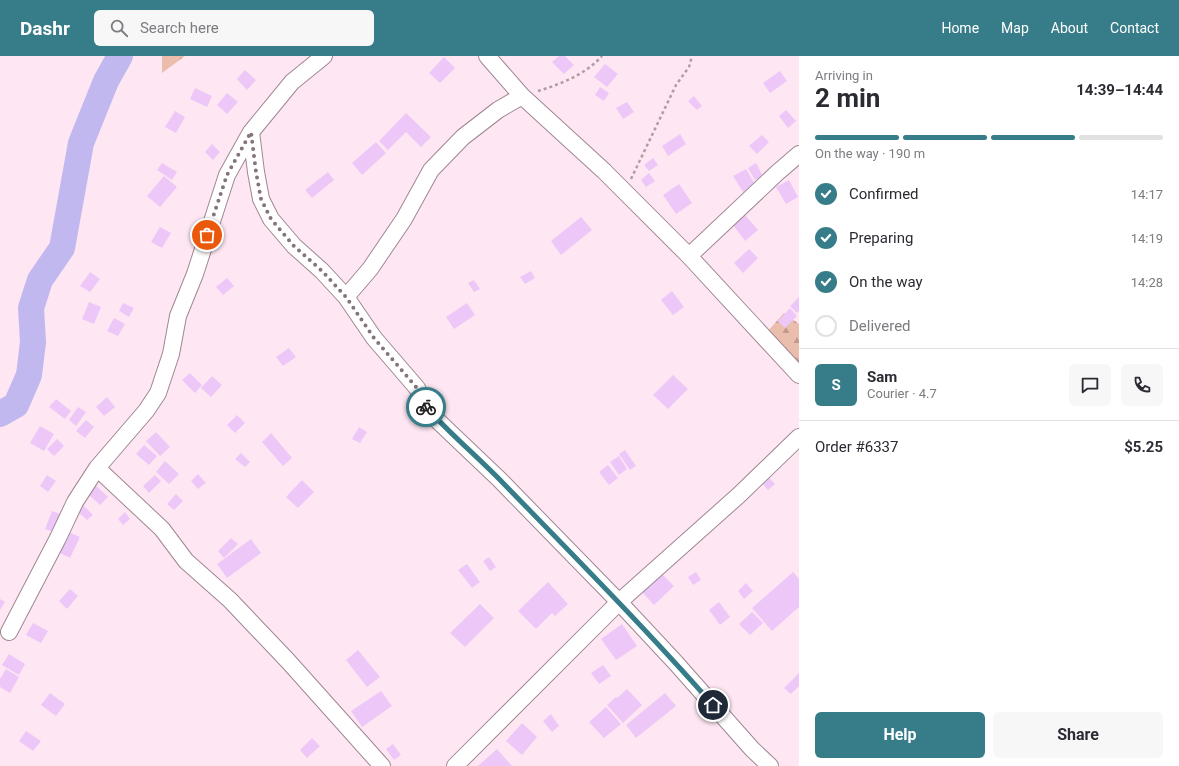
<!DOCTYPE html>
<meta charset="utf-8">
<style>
body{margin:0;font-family:Roboto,sans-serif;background:#f7f7f7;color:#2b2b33;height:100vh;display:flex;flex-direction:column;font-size:15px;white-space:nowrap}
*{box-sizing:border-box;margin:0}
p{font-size:13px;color:#7c7c81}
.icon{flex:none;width:22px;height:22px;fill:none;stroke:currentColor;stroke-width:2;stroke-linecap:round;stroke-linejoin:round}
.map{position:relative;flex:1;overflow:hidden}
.details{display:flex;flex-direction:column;background:#fff;width:380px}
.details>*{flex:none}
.pin{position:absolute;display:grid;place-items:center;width:34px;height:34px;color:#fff;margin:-17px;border:2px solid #fff;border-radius:50%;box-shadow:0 1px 4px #0007}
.courier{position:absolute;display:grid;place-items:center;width:40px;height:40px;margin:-20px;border:3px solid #377d89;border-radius:50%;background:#fff;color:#222;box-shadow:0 1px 5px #0007}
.headline em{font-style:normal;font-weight:700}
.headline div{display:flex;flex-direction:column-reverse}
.headline{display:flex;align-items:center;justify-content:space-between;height:68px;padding:0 16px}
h1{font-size:26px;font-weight:700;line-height:30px}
.bar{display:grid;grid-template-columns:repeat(4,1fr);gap:6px 4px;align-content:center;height:48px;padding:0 16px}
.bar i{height:5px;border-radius:3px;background:#e1e1e2}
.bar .on{background:#377d89}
.bar p{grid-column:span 4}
.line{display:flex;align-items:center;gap:10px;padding:0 16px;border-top:1px solid #e1e1e2}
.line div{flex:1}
.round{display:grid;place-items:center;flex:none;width:42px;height:42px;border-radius:6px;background:#f7f7f7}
ol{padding:0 16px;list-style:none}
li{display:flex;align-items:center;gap:12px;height:44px}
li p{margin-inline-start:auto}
li .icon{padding:4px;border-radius:50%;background:#377d89;color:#fff;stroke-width:4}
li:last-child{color:#7c7c81}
li i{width:22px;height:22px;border:2px solid #e1e1e2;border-radius:50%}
.button{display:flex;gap:8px;margin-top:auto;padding:8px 16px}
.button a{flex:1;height:46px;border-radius:6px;background:#377d89;color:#fff;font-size:16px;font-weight:700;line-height:46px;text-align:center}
.button a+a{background:#f7f7f7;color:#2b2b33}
header{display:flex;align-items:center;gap:24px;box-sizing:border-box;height:56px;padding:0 20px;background:#377d89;color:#fff}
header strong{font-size:19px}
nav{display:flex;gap:22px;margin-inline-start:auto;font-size:14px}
.search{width:280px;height:36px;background:#f7f7f7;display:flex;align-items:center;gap:10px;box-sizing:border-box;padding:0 14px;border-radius:6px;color:#7c7c81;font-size:15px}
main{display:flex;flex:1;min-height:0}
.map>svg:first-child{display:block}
</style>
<header>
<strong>Dashr</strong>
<div class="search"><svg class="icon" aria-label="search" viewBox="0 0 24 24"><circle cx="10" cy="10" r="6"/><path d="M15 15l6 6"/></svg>Search here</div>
<nav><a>Home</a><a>Map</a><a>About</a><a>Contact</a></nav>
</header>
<main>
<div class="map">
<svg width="799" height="710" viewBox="0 0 799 710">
<defs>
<pattern id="forest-firs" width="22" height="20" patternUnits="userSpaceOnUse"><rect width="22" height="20" fill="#ebbdad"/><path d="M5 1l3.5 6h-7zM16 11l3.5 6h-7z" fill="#c09a8e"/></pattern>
</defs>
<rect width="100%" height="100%" fill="#fee7f3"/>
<path fill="url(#forest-firs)" d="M 162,0 L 185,0 L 162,17 Z
M 784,257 L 799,268 L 799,320 L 760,284 Z"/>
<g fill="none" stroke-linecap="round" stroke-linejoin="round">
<path stroke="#c0b8ee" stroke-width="26" d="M 0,358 L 16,349 L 29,319 L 33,286 L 31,252 L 40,224 L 62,192 L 81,87 L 106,25 L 120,0"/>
</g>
<path fill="#edc7f7" d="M 559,0 L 565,0 L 574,9 L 564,18 L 552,6 Z
M 444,1 L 455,12 L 440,27 L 429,17 Z
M 605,8 L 618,18 L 607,31 L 594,21 Z
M 245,14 L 256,24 L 247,34 L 237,23 Z
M 780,15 L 787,25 L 770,37 L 763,27 Z
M 600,31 L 609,37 L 604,45 L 595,39 Z
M 195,32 L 212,40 L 207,51 L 190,43 Z
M 227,37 L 238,46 L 227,58 L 217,49 Z
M 694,40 L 702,50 L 697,54 L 688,45 Z
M 627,46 L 634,56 L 623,63 L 616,52 Z
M 786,54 L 796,65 L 788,72 L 779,60 Z
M 175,55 L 185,61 L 176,77 L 165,71 Z
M 406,57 L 431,81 L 421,91 L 406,76 L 388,94 L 379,85 Z
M 680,78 L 686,88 L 668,100 L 662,90 Z
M 762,79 L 769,86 L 757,98 L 749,90 Z
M 376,86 L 386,97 L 362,119 L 352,107 Z
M 212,88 L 220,96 L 213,104 L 205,96 Z
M 653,102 L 658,109 L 649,115 L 644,109 Z
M 162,107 L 177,116 L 172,124 L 157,114 Z
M 756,107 L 763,120 L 755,124 L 748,112 Z
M 746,113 L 755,128 L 743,136 L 733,120 Z
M 328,116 L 334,124 L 312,142 L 305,134 Z
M 649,117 L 655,125 L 646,131 L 641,124 Z
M 164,120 L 177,131 L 160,151 L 147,140 Z
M 789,124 L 798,141 L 786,148 L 776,131 Z
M 679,128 L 692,147 L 676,158 L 663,139 Z
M 745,159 L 758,174 L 745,185 L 733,169 Z
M 581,161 L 592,174 L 561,199 L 551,185 Z
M 160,171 L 171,177 L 162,192 L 151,186 Z
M 749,193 L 758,202 L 743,217 L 734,207 Z
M 531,215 L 535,222 L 525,228 L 520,221 Z
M 90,216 L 100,223 L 90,236 L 80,230 Z
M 227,222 L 234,230 L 223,239 L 216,231 Z
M 474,224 L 480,233 L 474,236 L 468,227 Z
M 672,235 L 684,251 L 673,259 L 661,244 Z
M 799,241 L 799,255 L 797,257 L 790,250 Z
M 89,246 L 101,251 L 94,268 L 82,263 Z
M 123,247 L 134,252 L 129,261 L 119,255 Z
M 467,247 L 475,259 L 454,273 L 446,261 Z
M 790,252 L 797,260 L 785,272 L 778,265 Z
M 114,262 L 125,268 L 118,280 L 107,275 Z
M 289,292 L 296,301 L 283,310 L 276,301 Z
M 190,317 L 202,329 L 195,337 L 182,324 Z
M 673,319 L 688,333 L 668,353 L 653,339 Z
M 212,320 L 222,329 L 211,341 L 201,332 Z
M 107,341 L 115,351 L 104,360 L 96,351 Z
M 56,343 L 71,355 L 65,363 L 49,351 Z
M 78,351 L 86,356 L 76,370 L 69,364 Z
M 237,359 L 245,367 L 235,377 L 227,369 Z
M 86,364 L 94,371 L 85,382 L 76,375 Z
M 40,370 L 54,378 L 44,395 L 30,387 Z
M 359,371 L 367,376 L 360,387 L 352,383 Z
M 156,376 L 170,391 L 160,400 L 146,385 Z
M 271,377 L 292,402 L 283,410 L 262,386 Z
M 57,383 L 64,390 L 54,400 L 47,393 Z
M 144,389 L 157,400 L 149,409 L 136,398 Z
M 625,394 L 636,410 L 630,414 L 619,398 Z
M 241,397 L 250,406 L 245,411 L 235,403 Z
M 619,400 L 627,413 L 619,419 L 610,406 Z
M 165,405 L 179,418 L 169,428 L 156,416 Z
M 608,409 L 618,422 L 609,429 L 599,416 Z
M 198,418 L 206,427 L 198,433 L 191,425 Z
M 47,419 L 56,425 L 48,436 L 40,430 Z
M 155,419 L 161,425 L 149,437 L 143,430 Z
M 767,419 L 775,428 L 768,434 L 760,425 Z
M 302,424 L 314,436 L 298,452 L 286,441 Z
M 95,429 L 108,441 L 100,449 L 87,437 Z
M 176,438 L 183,445 L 174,454 L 167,448 Z
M 83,449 L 93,459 L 87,464 L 77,455 Z
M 52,455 L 63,459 L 57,477 L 45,473 Z
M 125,456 L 130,463 L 123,469 L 118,463 Z
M 64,474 L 80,481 L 70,502 L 54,494 Z
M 231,482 L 238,488 L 224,502 L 218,495 Z
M 251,483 L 261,497 L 227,522 L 217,508 Z
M 489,501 L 496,511 L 490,515 L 483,505 Z
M 467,508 L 480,526 L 472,532 L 458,514 Z
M 660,516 L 674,530 L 654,549 L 641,535 Z
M 696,516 L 701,524 L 693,529 L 688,521 Z
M 793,516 L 799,523 L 799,551 L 772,575 L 752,552 Z
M 548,526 L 568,548 L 555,560 L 552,557 L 536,573 L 518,555 Z
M 746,527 L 753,535 L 744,543 L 738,535 Z
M 70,533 L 78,540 L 67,553 L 59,545 Z
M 0,543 L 5,546 L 0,554 Z
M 719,546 L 730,561 L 720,569 L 709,554 Z
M 480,548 L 494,562 L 465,591 L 450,577 Z
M 752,556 L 763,567 L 750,579 L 739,568 Z
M 33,567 L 48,575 L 41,587 L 26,579 Z
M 622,568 L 637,590 L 616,604 L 601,583 Z
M 358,594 L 380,621 L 367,631 L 346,604 Z
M 9,598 L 25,608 L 19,619 L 2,609 Z
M 603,609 L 611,620 L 599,628 L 591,617 Z
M 6,613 L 19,621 L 10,637 L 0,631 L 0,623 Z
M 799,617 L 799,630 L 791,638 L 784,632 Z
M 627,633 L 642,649 L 623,667 L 607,649 L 616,641 L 617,642 Z
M 381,635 L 392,650 L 362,671 L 351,655 Z
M 50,637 L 65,648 L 56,660 L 41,649 Z
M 665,637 L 676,650 L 636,682 L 626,669 Z
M 606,651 L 621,668 L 604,682 L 589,666 Z
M 551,658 L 559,670 L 552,676 L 543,665 Z
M 522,667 L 537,681 L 522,699 L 506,685 Z
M 26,675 L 41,685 L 33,695 L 19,685 Z
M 312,682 L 320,690 L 307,702 L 300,694 Z
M 393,688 L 401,699 L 394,704 L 386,693 Z
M 497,693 L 512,710 L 478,710 Z"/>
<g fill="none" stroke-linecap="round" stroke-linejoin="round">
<defs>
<path id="street" d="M 487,0 L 522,40 L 604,115 L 689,200 L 799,319
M 251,76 L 256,116 L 261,143 L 271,163 L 294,190 L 322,215 L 346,241 L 374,282 L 417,332 L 426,351 L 438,365 L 499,423 L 619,546 L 675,606 L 752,693 L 770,710
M 689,200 L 777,117 L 799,98
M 346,241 L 370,213 L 404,163 L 431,114 L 463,81 L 498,54 L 522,40
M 97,412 L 162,473 L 186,505 L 230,544 L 288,605 L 382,710
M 9,576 L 58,482 L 75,446 L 97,412 L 146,355 L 158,337 L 171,298 L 178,260 L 195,218 L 227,119 L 251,76 L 292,26 L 324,0
M 455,710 L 619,546 L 739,439 L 799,381"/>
</defs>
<use href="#street" stroke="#9f8693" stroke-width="18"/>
<path stroke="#af9da6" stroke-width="2.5" stroke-dasharray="3 3" stroke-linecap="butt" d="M 538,35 C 561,28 586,18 602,0
M 631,123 L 676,29 L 689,11 L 692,0"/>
<use href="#street" stroke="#fff" stroke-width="16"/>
</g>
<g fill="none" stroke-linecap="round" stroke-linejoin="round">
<path stroke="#84757d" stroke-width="4" stroke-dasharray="0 7.2" d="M 207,179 L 227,119 L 251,76 L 256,116 L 261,143 L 271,163 L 294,190 L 322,215 L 346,241 L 374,282 L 417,332 L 426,351"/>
<path stroke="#377d89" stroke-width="5" d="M 426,351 C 450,378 478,401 503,427 C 574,500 646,573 713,649"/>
</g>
</svg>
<div class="pin" style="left:207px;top:179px;background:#ea580c"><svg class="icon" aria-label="bag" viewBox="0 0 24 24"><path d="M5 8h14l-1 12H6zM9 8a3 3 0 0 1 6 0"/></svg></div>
<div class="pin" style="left:713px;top:649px;background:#1f2937"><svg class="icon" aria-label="home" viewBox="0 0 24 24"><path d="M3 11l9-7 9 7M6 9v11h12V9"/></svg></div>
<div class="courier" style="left:426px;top:351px"><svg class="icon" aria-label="bike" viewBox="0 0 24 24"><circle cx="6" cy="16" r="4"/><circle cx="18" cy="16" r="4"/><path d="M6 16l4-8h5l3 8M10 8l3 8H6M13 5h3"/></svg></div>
</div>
<section class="details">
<div class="headline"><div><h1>2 min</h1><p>Arriving in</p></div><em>14:39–14:44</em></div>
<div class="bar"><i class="on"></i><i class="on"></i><i class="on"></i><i></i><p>On the way · 190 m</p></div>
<ol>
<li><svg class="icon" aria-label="check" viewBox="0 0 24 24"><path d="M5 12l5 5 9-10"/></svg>Confirmed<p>14:17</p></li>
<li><svg class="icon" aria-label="check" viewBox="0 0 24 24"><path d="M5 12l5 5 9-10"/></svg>Preparing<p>14:19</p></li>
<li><svg class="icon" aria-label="check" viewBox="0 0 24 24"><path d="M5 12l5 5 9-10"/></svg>On the way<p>14:28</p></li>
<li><i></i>Delivered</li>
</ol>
<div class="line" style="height:72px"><b class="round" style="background:#377d89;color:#fff">S</b><div><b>Sam</b><p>Courier · 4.7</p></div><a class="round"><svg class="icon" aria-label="chat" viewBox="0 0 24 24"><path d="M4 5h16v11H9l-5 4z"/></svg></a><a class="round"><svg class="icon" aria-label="phone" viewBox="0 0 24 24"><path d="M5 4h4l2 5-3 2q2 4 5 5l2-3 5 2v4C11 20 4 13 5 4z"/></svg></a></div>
<div class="line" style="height:52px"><div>Order #6337</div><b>$5.25</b></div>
<div class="button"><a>Help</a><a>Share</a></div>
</section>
</main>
